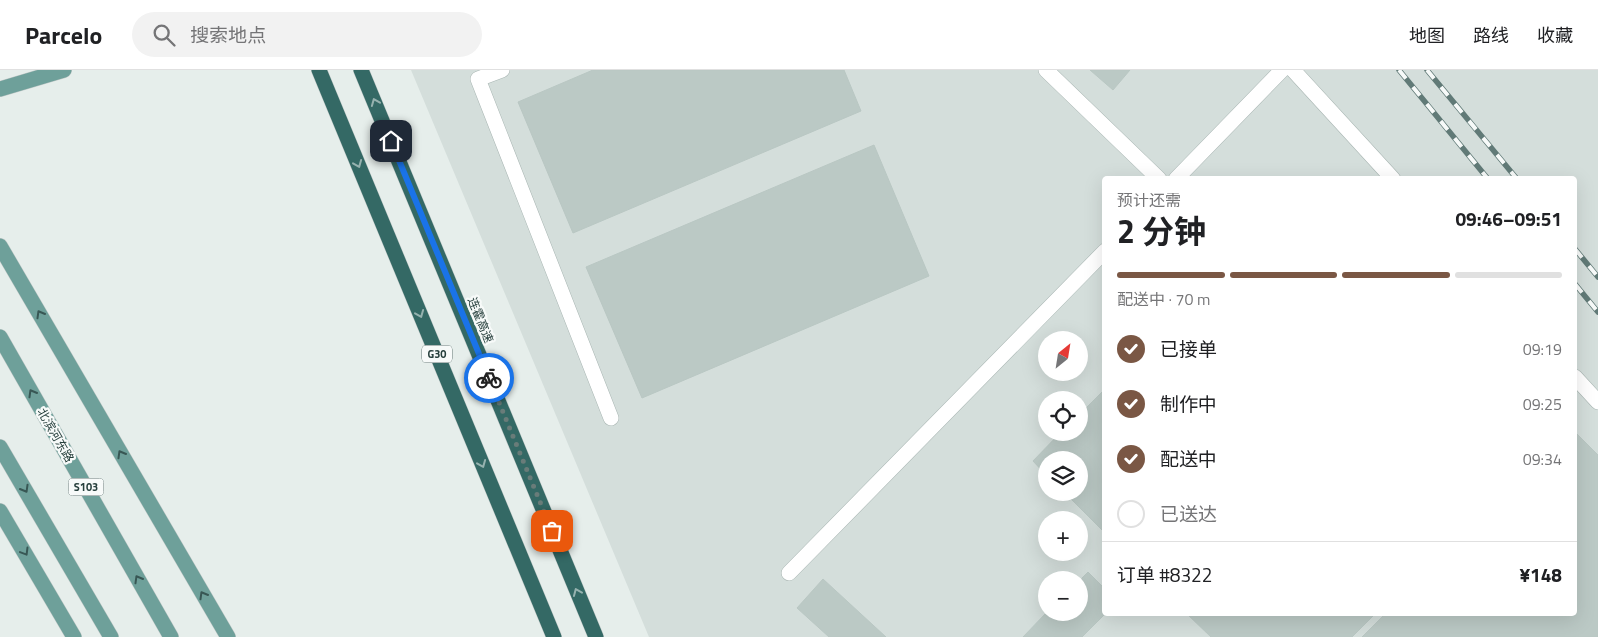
<!DOCTYPE html>
<html lang="zh">
<meta charset="utf-8">
<style>
body{margin:0;font-family:"Titillium Web","Noto Sans SC",sans-serif;background:#f2f2f2;color:#202124;height:100vh;display:flex;flex-direction:column;font-size:19px;white-space:nowrap}
*{box-sizing:border-box;margin:0}
p{font-size:16px;color:#757577}
.icon{flex:none;width:28px;height:28px;fill:none;stroke:currentColor;stroke-width:2;stroke-linecap:round;stroke-linejoin:round}
.map{position:relative;flex:1;overflow:hidden}
.drawer{position:absolute;left:1102px;top:106px;width:475px;height:440px;display:flex;flex-direction:column;background:#fff;border-radius:5px;box-shadow:0 5px 20px #0002}
.drawer>*{flex:none}
.needle{width:32px;rotate:30deg}
.buttons{position:absolute;left:1038px;top:261px;display:grid;gap:10px}
.buttons a{display:grid;place-items:center;width:50px;height:50px;border-radius:50%;background:#fff;box-shadow:0 5px 20px #0002;font-size:25px}
.pin{position:absolute;display:grid;place-items:center;width:42px;height:42px;color:#fff;margin:-21px;border-radius:10px;box-shadow:0 2px 8px #0006}
.courier{position:absolute;display:grid;place-items:center;width:50px;height:50px;margin:-25px;border:4px solid #1a73e8;border-radius:50%;background:#fff;color:#222;box-shadow:0 1px 6px #0007}
.summary em{font-style:normal;font-weight:700}
.summary div{display:flex;flex-direction:column-reverse}
.summary{display:flex;align-items:center;justify-content:space-between;height:85px;padding:0 15px}
h1{font-size:32px;font-weight:700;line-height:38px}
.bar{display:grid;grid-template-columns:repeat(4,1fr);gap:8px 5px;align-content:center;height:60px;padding:0 15px}
.bar i{height:6px;border-radius:4px;background:#e0e0e0}
.bar .current{background:#7a5744}
.bar p{grid-column:span 4}
.line{display:flex;align-items:center;gap:12px;padding:0 15px;border-top:1px solid #e0e0e0}
.line div{flex:1}
ol{padding:0 15px;list-style:none}
li{display:flex;align-items:center;gap:15px;height:55px}
li p{margin-inline-start:auto}
li .icon{padding:5px;border-radius:50%;background:#7a5744;color:#fff;stroke-width:4}
li:last-child{color:#757577}
li i{width:28px;height:28px;border:2px solid #e0e0e0;border-radius:50%}
header{display:flex;align-items:center;gap:30px;box-sizing:border-box;height:70px;padding:0 25px;background:#fff;border-bottom:1px solid #e0e0e0}
header strong{font-size:24px}
nav{display:flex;gap:28px;margin-inline-start:auto;font-size:18px}
.search{width:350px;height:45px;background:#f2f2f2;display:flex;align-items:center;gap:12px;box-sizing:border-box;padding:0 18px;border-radius:28px;color:#757577;font-size:19px}
.map>svg:first-child{display:block}
</style>
<header>
<strong>Parcelo</strong>
<div class="search"><svg class="icon" aria-label="search" viewBox="0 0 24 24"><circle cx="10" cy="10" r="6"/><path d="M15 15l6 6"/></svg>搜索地点</div>
<nav><a>地图</a><a>路线</a><a>收藏</a></nav>
</header>
<div class="map">
<svg width="1598" height="567" viewBox="0 0 1598 567">
<rect width="100%" height="100%" fill="#e6eeeb"/>
<path fill="#d4dedb" fill-rule="evenodd" d="M 411,0 L 1598,0 L 1598,567 L 649,567 ZM 1105,109 L 1575,109 L 1575,544 L 1105,544 ZM 1046,270 L 1079,270 L 1079,302 L 1046,302 ZM 1046,330 L 1079,330 L 1079,362 L 1046,362 ZM 1046,390 L 1079,390 L 1079,422 L 1046,422 ZM 1046,450 L 1079,450 L 1079,482 L 1046,482 ZM 1046,510 L 1079,510 L 1079,542 L 1046,542 Z"/>
<path fill="#bbc9c5" stroke="#b9c7c3" d="M 593,0 L 844,0 L 861,41 L 573,163 L 518,32 Z
M 1090,0 L 1130,0 L 1113,20 Z
M 874,75 L 929,206 L 642,328 L 586,197 Z
M 1105,319 L 1105,463 L 1064,422 L 1079,422 L 1079,390 L 1046,390 L 1046,405 L 1033,391 L 1061,362 L 1079,362 L 1079,345 Z
M 1575,362 L 1598,385 L 1598,567 L 1362,567 L 1385,544 L 1575,544 Z
M 1088,502 L 1105,519 L 1105,544 L 1082,567 L 1023,567 L 1047,542 L 1079,542 L 1079,511 Z
M 823,509 L 886,567 L 829,567 L 797,538 Z
M 1187,544 L 1375,544 L 1352,567 L 1211,567 Z"/>
<g fill="none" stroke-linecap="round" stroke-linejoin="round">
<defs>
<path id="lane" d="M 502,0 L 478,9 L 611,348
M 1046,0 L 1159,109"/>
<path id="street" d="M 1293,0 L 1393,109
M 1176,109 L 1282,0
M 1575,307 L 1598,332
M 789,503 L 1105,181"/>
<path id="primary" d="M 0,19 L 64,0
M 0,176 L 228,567
M 0,267 L 171,567
M 0,377 L 111,567
M 0,441 L 74,567"/>
<path id="highway" d="M 319,0 L 554,567
M 361,0 L 596,567"/>
</defs>
<use href="#lane" stroke="#a9b6b3" stroke-width="16"/>
<use href="#street" stroke="#a9b6b3" stroke-width="16"/>
<use href="#primary" stroke="#c2c9c8" stroke-width="16"/>
<use href="#highway" stroke="#c2c9c8" stroke-width="16"/>
<use href="#lane" stroke="#fff" stroke-width="15"/>
<use href="#street" stroke="#fff" stroke-width="15"/>
<use href="#primary" stroke="#6ea09a" stroke-width="15"/>
<use href="#highway" stroke="#346965" stroke-width="15"/>
<defs>
<path id="rail" d="M 1399,0 L 1488,109
M 1427,0 L 1517,109
M 1575,179 L 1598,207
M 1575,214 L 1598,242"/>
</defs>
<use href="#rail" stroke="#617a77" stroke-width="5.5"/>
<use href="#rail" stroke="#f7faf9" stroke-width="4" stroke-dasharray="11" stroke-linecap="butt"/>
</g>
<defs><path id="oneway-chevron" d="M-2-3.5L2.5 0L-2 3.5" fill="none" stroke-width="1.6" stroke-linecap="round" stroke-linejoin="round" transform="scale(1.25)"/></defs>
<g stroke="#96b2af">
<use href="#oneway-chevron" transform="translate(375 32) rotate(-112)"/>
<use href="#oneway-chevron" transform="translate(358 94) rotate(68)"/>
<use href="#oneway-chevron" transform="translate(420 244) rotate(68)"/>
<use href="#oneway-chevron" transform="translate(482 394) rotate(68)"/>
<use href="#oneway-chevron" transform="translate(577 522) rotate(-113)"/>
</g>
<g stroke="#385754">
<use href="#oneway-chevron" transform="translate(40 244) rotate(-120)"/>
<use href="#oneway-chevron" transform="translate(32 323) rotate(-120)"/>
<use href="#oneway-chevron" transform="translate(121 384) rotate(-120)"/>
<use href="#oneway-chevron" transform="translate(25 419) rotate(60)"/>
<use href="#oneway-chevron" transform="translate(25 482) rotate(59)"/>
<use href="#oneway-chevron" transform="translate(138 509) rotate(-120)"/>
<use href="#oneway-chevron" transform="translate(203 525) rotate(-120)"/>
</g>
<g fill="none" stroke-linecap="round" stroke-linejoin="round">
<path stroke="#697c79" stroke-width="5" stroke-dasharray="0 9" d="M 489,308 L 552,461"/>
<path stroke="#1a73e8" stroke-width="6" d="M 391,71 L 489,308"/>
</g>
<g text-anchor="middle" dominant-baseline="central" stroke-width="4.5" stroke-linejoin="round" paint-order="stroke">
<g fill="#f7faf9" stroke="#657775" stroke-width="1">
<rect x="422" y="275.5" width="30" height="17" rx="4"/>
<rect x="68.5" y="408.5" width="35" height="17" rx="4"/>
</g>
<g font-size="11" font-weight="bold" fill="#263f3c">
<text x="437" y="284">G30</text>
<text x="86" y="417">S103</text>
</g>
<g font-size="12" fill="#263f3c" stroke="#f7faf9">
<text transform="translate(481 250) rotate(68)">连霍高速</text>
<text transform="translate(56 365) rotate(60)">北滨河东路</text>
</g>
</g>
</svg>
<div class="buttons">
<a><svg class="needle" viewBox="-14 -14 28 28"><path d="M0-13l5 13h-10z" fill="#e53935"/><path d="M0 13l5-13h-10z" fill="#757577"/></svg></a>
<a><svg class="icon" aria-label="locate" viewBox="0 0 24 24"><circle cx="12" cy="12" r="6"/><path d="M12 2v4M12 18v4M2 12h4M18 12h4"/></svg></a>
<a><svg class="icon" aria-label="layers" viewBox="0 0 24 24"><path d="M12 4l9 5-9 5-9-5zM3 14l9 5 9-5"/></svg></a>
<a>+</a>
<a>−</a>
</div>
<div class="pin" style="left:552px;top:461px;background:#ea580c"><svg class="icon" aria-label="bag" viewBox="0 0 24 24"><path d="M5 8h14l-1 12H6zM9 8a3 3 0 0 1 6 0"/></svg></div>
<div class="pin" style="left:391px;top:71px;background:#1f2937"><svg class="icon" aria-label="home" viewBox="0 0 24 24"><path d="M3 11l9-7 9 7M6 9v11h12V9"/></svg></div>
<div class="courier" style="left:489px;top:308px"><svg class="icon" aria-label="bike" viewBox="0 0 24 24"><circle cx="6" cy="16" r="4"/><circle cx="18" cy="16" r="4"/><path d="M6 16l4-8h5l3 8M10 8l3 8H6M13 5h3"/></svg></div>
<section class="drawer">
<div class="summary"><div><h1>2 分钟</h1><p>预计还需</p></div><em>09:46–09:51</em></div>
<div class="bar"><i class="current"></i><i class="current"></i><i class="current"></i><i></i><p>配送中 · 70 m</p></div>
<ol>
<li><svg class="icon" aria-label="check" viewBox="0 0 24 24"><path d="M5 12l5 5 9-10"/></svg>已接单<p>09:19</p></li>
<li><svg class="icon" aria-label="check" viewBox="0 0 24 24"><path d="M5 12l5 5 9-10"/></svg>制作中<p>09:25</p></li>
<li><svg class="icon" aria-label="check" viewBox="0 0 24 24"><path d="M5 12l5 5 9-10"/></svg>配送中<p>09:34</p></li>
<li><i></i>已送达</li>
</ol>
<div class="line" style="height:65px"><div>订单 #8322</div><b>¥148</b></div>
</section>
</div>
